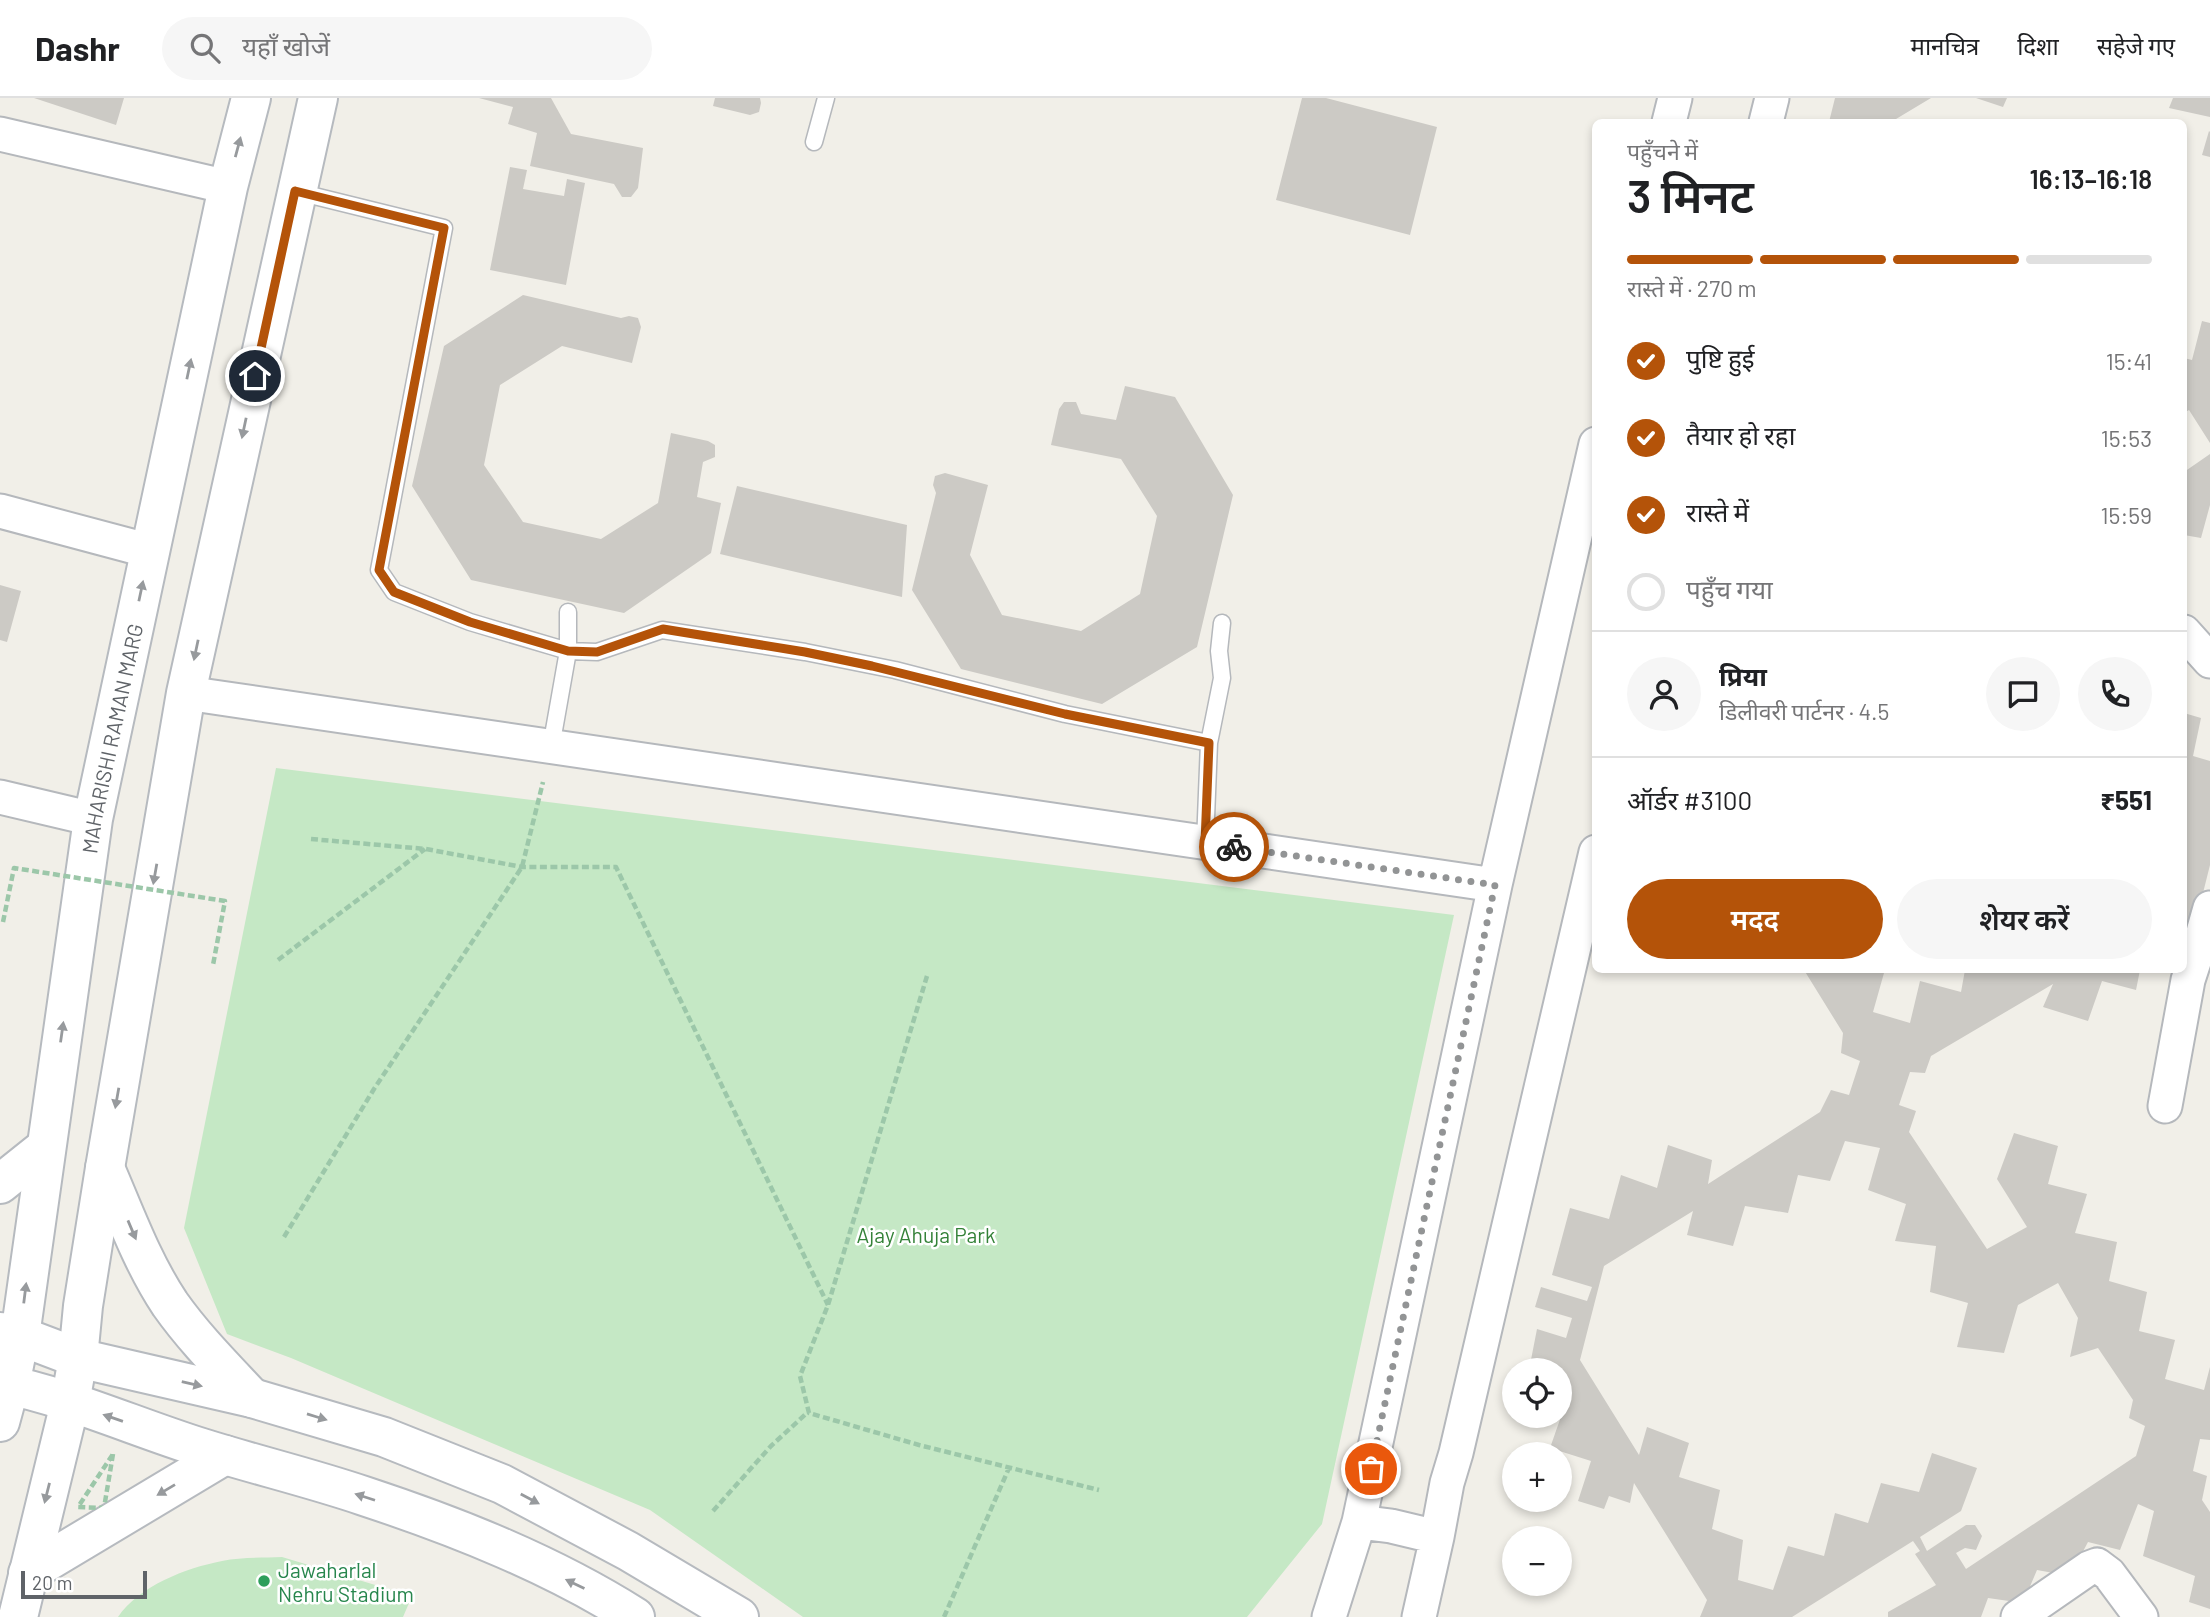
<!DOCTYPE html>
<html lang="hi">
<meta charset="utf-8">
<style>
body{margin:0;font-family:Barlow,"Noto Sans Devanagari",sans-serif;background:#f6f6f6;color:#202124;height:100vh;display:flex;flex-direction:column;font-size:26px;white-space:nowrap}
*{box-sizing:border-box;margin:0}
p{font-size:23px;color:#757577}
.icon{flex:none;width:38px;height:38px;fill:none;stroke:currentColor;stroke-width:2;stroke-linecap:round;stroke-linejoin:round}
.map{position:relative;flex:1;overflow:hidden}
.panel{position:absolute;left:1592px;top:21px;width:595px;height:854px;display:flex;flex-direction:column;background:#fff;border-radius:10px;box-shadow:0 4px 10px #0003}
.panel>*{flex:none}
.tools{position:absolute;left:1502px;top:1260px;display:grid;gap:14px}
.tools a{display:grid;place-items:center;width:70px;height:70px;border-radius:50%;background:#fff;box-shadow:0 4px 10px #0003;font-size:35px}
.scale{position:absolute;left:21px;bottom:18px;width:126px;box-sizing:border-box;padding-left:7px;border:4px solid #5f6368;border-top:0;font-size:19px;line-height:24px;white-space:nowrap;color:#5f6368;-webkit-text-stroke:5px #fff;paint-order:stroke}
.pin{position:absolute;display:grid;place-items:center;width:60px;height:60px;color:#fff;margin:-30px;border:4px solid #fff;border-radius:50%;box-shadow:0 2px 7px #0007}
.courier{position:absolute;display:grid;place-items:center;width:70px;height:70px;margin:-35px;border:5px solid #b45309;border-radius:50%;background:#fff;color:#222;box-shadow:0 2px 9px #0007}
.summary em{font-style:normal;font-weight:600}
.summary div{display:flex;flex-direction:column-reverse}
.summary{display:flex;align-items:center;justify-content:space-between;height:119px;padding:0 35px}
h1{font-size:46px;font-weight:600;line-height:52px}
.bar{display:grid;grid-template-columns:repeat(4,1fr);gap:10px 7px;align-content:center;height:84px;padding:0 35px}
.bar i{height:9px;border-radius:5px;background:#e0e0e0}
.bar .on{background:#b45309}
.bar p{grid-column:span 4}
.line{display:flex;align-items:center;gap:18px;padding:0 35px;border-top:2px solid #e0e0e0}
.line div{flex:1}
.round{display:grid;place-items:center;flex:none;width:74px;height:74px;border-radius:37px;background:#f6f6f6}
ol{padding:0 35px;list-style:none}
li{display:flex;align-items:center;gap:21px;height:77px}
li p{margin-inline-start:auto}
li .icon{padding:7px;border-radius:50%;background:#b45309;color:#fff;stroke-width:4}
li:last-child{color:#757577}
li i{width:38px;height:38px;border:4px solid #e0e0e0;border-radius:50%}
.button{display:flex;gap:14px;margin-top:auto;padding:14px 35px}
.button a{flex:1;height:80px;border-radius:42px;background:#b45309;color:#fff;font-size:28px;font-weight:600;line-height:80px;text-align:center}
.button a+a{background:#f6f6f6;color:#202124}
header{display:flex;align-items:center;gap:42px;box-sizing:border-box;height:98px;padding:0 35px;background:#fff;border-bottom:2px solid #e0e0e0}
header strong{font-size:33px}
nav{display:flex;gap:38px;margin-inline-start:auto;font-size:24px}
.search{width:490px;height:63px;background:#f6f6f6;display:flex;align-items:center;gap:18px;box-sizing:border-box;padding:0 24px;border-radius:38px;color:#757577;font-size:26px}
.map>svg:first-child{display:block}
</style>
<header>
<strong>Dashr</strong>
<div class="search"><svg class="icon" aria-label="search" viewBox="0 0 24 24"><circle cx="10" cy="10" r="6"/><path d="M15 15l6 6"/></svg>यहाँ खोजें</div>
<nav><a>मानचित्र</a><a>दिशा</a><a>सहेजे गए</a></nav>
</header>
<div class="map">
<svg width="2210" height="1519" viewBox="0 0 2210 1519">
<rect width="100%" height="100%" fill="#f1efe8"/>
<path fill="#c5e8c5" d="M 276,670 L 1454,817 L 1322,1426 L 1247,1519 L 803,1519 L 650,1412 L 291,1260 L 227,1236 L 184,1130 Z
M 282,1459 L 412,1498 L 403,1519 L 118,1519 C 139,1488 186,1470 222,1463 C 241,1459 263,1460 282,1459 Z"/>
<path fill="#cccac5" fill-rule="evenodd" d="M 34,0 L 124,0 L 116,27 Z
M 479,0 L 551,0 L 571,36 L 643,50 L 638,90 L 631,99 L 622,99 L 614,86 L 530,68 L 537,35 L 508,26 L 513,9 Z
M 715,0 L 760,0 L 761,5 L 759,14 L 750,17 L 713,8 Z
M 1302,0 L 1326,0 L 1437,29 L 1410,137 L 1276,102 Z
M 1835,0 L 1931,0 L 1891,24 L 1829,24 Z
M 1976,0 L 2007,0 L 2003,9 Z
M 2173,0 L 2210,0 L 2210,19 L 2169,10 Z
M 2209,33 L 2210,34 L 2210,59 L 2202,57 Z
M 510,69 L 527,72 L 523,91 L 564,98 L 567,81 L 585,85 L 566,187 L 490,172 Z
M 523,197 L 621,220 L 629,218 L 638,220 L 641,229 L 632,265 L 562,248 L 500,287 L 484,367 L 523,424 L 601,441 L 658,405 L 671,335 L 708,343 L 715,347 L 715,359 L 703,364 L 697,399 L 721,405 L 711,455 L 624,515 L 471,482 L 412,388 L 444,248 Z
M 2202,223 L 2210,225 L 2210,345 L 2189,312 L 2184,315 L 2184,260 L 2192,262 Z
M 1125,288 L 1175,299 L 1233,397 L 1197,549 L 1102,606 L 961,571 L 912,492 L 936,395 L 933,387 L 935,378 L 945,375 L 988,387 L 970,457 L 1002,517 L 1081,533 L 1140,496 L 1157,418 L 1121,361 L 1051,347 L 1059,311 L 1064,304 L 1076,304 L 1081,316 L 1116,322 Z
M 2210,356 L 2210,407 L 2201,440 L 2184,437 L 2184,374 Z
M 737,388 L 907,427 L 902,499 L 720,456 Z
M 0,487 L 21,493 L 7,544 L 0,542 Z
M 2184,615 L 2201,620 L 2193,658 L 2210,663 L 2210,767 L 2185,867 Z
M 1804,872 L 1871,872 L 1884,875 L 1873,914 L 1910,925 L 1920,883 L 1961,894 L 1965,872 L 2140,872 L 2136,892 L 2102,883 L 2088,923 L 2043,909 L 2053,886 L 1931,958 L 1925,975 L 1910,974 L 1899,1007 L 1916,1013 L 1909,1034 L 1987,1151 L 2027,1129 L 1997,1081 L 2014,1035 L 2058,1048 L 2048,1086 L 2087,1096 L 2075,1135 L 2117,1144 L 2109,1183 L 2147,1194 L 2139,1233 L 2175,1242 L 2165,1281 L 2204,1292 L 2210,1269 L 2210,1342 L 2200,1341 L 2193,1373 L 2207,1378 L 2202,1402 L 2210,1414 L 2210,1511 L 2189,1504 L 2195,1478 L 2143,1458 L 2154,1413 L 2138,1406 L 2120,1452 L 2088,1444 L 2070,1478 L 2037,1472 L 2023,1505 L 1988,1500 L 1981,1519 L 1888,1519 L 1888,1514 L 1936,1487 L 1915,1456 L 1920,1453 L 1913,1443 L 1792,1519 L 1700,1519 L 1707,1502 L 1634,1385 L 1630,1405 L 1609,1398 L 1604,1411 L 1578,1403 L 1591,1363 L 1550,1350 L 1564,1310 L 1559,1309 L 1559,1272 L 1529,1272 L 1537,1231 L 1566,1240 L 1572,1220 L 1535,1209 L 1541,1189 L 1587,1203 L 1592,1189 L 1552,1177 L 1570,1110 L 1609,1121 L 1621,1077 L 1657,1090 L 1668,1047 L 1712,1062 L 1708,1086 L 1820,1014 L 1831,992 L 1849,997 L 1860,963 L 1841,955 L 1843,935 ZM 1845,1043 L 1880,1050 L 1868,1092 L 1906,1106 L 1895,1143 L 1936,1148 L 1930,1194 L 1968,1205 L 1957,1249 L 2004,1255 L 2018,1207 L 2058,1185 L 2078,1220 L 2070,1259 L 2098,1250 L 2133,1302 L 2129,1320 L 2145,1328 L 2136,1358 L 1966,1471 L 1956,1455 L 1965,1450 L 1976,1452 L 1982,1438 L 1975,1427 L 1966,1427 L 1927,1453 L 1920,1439 L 1961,1413 L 1977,1370 L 1932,1355 L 1919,1394 L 1881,1385 L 1868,1425 L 1835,1415 L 1824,1458 L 1788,1448 L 1773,1492 L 1738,1482 L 1743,1442 L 1712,1431 L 1720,1392 L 1679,1379 L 1689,1345 L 1647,1329 L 1639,1357 L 1580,1262 L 1604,1168 L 1693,1113 L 1687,1137 L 1733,1148 L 1745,1108 L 1788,1115 L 1798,1077 L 1830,1083 Z"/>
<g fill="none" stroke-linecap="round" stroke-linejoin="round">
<defs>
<path id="lane" d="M 814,44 L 826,0
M 298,94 L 444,130 L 379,472 L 394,494 L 470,524 L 568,553 L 597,554 L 662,532 L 805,554 L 895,572 L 1065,616 L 1209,645 L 1205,745
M 1209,645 L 1222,580 L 1219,553 L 1222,525
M 551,649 L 568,553 L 568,514"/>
<path id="street" d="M 1669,24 L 1675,0
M 1766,24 L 1772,0
M 0,36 L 228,89
M 0,413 L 150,453
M 2184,534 L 2210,563
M 186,595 L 1495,787
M 0,699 L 93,721
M 2210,810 L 2200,845 L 2210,848
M 2165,1008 L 2188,882 L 2200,845
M 1359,1424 L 1391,1428 L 1437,1439 L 1419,1519
M 1437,1439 L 1447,1385 L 1456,1355 L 1596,754
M 1329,1519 L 1359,1424 L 1495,787 L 1596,346
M 2018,1519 L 2089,1470 L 2097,1467 L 2109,1476 L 2141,1519"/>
<g id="secondary">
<path d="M 105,1070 C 125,1116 142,1164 170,1206 C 194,1240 224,1270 252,1300"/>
<path d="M 0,1086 L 45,1050"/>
<path d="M 0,1234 L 20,1238 L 78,1260 L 252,1300 L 384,1339 L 502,1386 L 628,1453 L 739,1519"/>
<path d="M 0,1285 C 69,1299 135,1329 202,1350 C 256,1367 311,1380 364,1398 C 458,1429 551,1466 635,1519"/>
<path id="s1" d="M 0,1324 L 10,1287 L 20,1238 L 93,721 L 228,89 L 251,0"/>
<path d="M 28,1475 L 225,1357"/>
<path d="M 18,1519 L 70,1305 L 78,1260 L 83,1208 L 105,1070 L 186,595 L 318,0"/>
</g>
</defs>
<use href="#lane" stroke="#b5b8bc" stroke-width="19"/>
<use href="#street" stroke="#b5b8bc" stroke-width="37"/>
<use href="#secondary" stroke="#b6babf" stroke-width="42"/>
<path stroke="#9cc7a9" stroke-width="4.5" stroke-dasharray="7 3.5" stroke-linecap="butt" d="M 311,741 L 426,751 L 522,769 L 616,769 L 828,1207
M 278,862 L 425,751
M 927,878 L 828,1207 L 800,1278 L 809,1315 L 919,1347 L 1099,1392
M 284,1139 L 374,991 L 522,769 L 543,684
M 113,1356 L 104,1410 L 78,1409 Z
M 713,1413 L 771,1348 L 808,1314
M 944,1519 L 1009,1370"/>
<use href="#lane" stroke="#fff" stroke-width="16"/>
<use href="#street" stroke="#fff" stroke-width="33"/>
<use href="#secondary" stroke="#fff" stroke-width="38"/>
<path stroke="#9cc7a9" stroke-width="4.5" stroke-dasharray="7 3.5" stroke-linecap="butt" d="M 3,824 L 14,770 L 225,803 L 213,867"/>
</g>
<defs><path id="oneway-solid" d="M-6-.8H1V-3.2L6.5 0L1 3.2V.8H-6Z" transform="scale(1.75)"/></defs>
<g fill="#979a9d">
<use href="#oneway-solid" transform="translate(238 49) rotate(-75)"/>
<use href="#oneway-solid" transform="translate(189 271) rotate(-78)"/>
<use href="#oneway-solid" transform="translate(244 330) rotate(102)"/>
<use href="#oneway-solid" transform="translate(141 493) rotate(-78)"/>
<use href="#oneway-solid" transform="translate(196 552) rotate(102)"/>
<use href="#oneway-solid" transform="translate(155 776) rotate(100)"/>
<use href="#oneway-solid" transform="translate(62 934) rotate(-82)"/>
<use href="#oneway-solid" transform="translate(117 1000) rotate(100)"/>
<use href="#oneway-solid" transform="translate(132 1132) rotate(67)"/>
<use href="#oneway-solid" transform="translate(25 1195) rotate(-83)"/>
<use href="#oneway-solid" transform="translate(192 1286) rotate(13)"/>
<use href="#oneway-solid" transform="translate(317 1319) rotate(17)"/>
<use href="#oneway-solid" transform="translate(113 1320) rotate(-161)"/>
<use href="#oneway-solid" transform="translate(166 1392) rotate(149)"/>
<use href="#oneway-solid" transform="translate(47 1395) rotate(104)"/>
<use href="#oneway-solid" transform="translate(365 1399) rotate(-162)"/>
<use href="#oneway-solid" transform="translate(530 1401) rotate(28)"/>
<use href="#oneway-solid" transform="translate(575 1486) rotate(-154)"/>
</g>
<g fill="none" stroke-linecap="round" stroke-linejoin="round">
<path stroke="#929495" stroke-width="7" stroke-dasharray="0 12.6" d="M 1234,749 L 1495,787 L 1371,1371"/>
<path stroke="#b45309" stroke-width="9" d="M 255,278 L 295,93 L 444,130 L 379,472 L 394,494 L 470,524 L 568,553 L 597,554 L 663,531 L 805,554 L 872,568 L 1065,616 L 1209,645 L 1205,745 L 1234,749"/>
</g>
<circle fill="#2e9e5b" stroke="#fff" stroke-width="2.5" cx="264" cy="1483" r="7"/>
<g text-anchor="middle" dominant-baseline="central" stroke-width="5" stroke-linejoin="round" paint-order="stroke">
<g font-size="21" fill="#5f6368" stroke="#fff">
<text stroke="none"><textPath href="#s1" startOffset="693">MAHARISHI RAMAN MARG</textPath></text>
</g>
<g font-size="21" fill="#348238" stroke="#fff">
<text x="926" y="1136">Ajay Ahuja Park</text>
</g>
<g font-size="21" fill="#27864d" stroke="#fff" text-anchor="start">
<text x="278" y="1471">Jawaharlal<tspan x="278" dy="24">Nehru Stadium</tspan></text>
</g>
</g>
</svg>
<div class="tools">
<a><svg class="icon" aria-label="locate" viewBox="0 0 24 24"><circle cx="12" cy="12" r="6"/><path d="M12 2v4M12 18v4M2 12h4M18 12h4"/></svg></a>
<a>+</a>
<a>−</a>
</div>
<div class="scale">20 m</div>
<div class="pin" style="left:1371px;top:1371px;background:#ea580c"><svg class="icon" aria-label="bag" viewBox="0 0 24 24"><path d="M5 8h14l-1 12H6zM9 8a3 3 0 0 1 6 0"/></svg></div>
<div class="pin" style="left:255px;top:278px;background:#1f2937"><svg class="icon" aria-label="home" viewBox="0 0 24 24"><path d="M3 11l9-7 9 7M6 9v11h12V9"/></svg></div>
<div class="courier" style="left:1234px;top:749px"><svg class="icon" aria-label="bike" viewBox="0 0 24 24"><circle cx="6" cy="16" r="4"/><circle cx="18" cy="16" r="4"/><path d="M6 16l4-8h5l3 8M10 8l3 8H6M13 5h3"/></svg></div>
<section class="panel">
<div class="summary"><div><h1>3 मिनट</h1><p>पहुँचने में</p></div><em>16:13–16:18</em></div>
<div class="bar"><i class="on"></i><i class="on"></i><i class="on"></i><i></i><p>रास्ते में · 270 m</p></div>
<ol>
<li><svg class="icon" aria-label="check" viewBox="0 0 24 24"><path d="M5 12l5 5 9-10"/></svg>पुष्टि हुई<p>15:41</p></li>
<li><svg class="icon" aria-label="check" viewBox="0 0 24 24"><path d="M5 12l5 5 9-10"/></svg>तैयार हो रहा<p>15:53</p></li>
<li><svg class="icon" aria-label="check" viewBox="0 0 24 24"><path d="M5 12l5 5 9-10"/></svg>रास्ते में<p>15:59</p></li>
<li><i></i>पहुँच गया</li>
</ol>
<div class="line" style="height:126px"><a class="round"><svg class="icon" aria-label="person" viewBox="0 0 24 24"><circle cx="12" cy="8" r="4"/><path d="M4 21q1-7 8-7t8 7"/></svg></a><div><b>प्रिया</b><p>डिलीवरी पार्टनर · 4.5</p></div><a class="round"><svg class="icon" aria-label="chat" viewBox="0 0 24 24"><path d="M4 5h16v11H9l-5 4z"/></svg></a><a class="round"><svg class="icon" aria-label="phone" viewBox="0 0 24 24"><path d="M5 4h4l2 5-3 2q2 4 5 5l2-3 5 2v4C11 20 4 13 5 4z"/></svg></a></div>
<div class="line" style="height:91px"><div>ऑर्डर #3100</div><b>₹551</b></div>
<div class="button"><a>मदद</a><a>शेयर करें</a></div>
</section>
</div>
